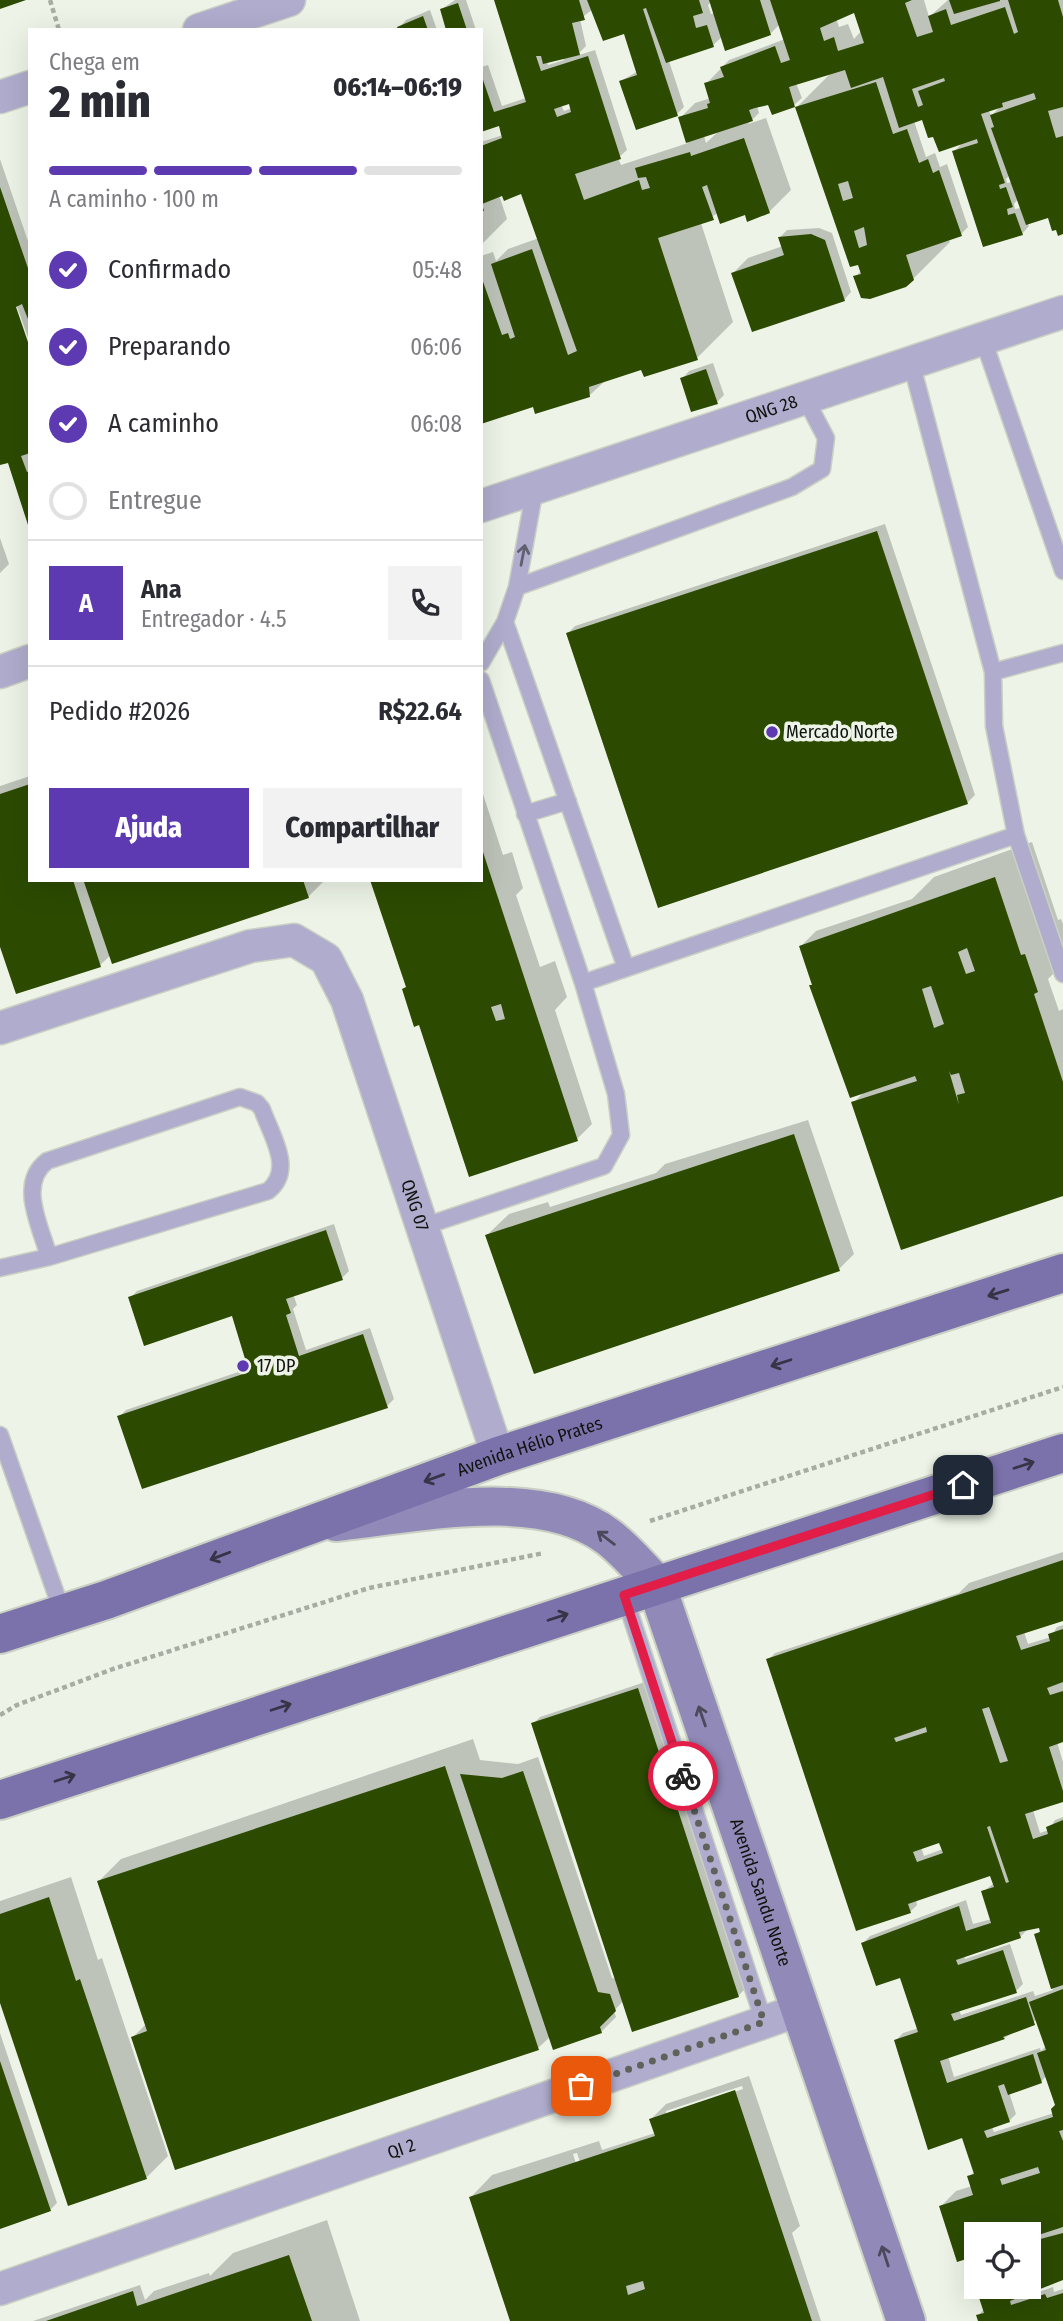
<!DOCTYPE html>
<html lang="pt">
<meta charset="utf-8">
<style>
body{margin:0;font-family:"Fira Sans Condensed",sans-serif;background:#f2f2f3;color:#2b2b33;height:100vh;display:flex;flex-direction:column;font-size:26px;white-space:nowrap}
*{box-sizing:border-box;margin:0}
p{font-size:23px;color:#7c7c81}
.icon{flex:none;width:38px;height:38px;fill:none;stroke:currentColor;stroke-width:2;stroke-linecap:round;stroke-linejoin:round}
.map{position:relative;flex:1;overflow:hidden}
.sheet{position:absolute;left:28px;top:28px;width:455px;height:854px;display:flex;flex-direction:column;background:#fff;border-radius:0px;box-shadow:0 7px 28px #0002}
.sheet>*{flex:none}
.tools{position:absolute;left:964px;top:2222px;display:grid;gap:14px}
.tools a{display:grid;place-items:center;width:77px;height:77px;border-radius:0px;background:#fff;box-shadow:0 7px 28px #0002;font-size:35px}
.pin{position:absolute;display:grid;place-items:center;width:60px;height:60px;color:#fff;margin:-30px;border-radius:14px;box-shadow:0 4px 10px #0006}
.courier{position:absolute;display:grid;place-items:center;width:70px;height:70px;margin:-35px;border:5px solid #e11d48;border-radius:50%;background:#fff;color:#222;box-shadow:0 2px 9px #0007}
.head em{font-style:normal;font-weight:800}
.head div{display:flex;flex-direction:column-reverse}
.head{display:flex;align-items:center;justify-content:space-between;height:119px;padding:0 21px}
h1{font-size:46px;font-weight:800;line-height:52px}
.bar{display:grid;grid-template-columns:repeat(4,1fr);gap:10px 7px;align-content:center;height:84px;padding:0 21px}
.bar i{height:9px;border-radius:5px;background:#e1e1e2}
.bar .selected{background:#5d3ab2}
.bar p{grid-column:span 4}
.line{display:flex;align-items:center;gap:18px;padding:0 21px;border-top:2px solid #e1e1e2}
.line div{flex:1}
.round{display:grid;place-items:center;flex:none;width:74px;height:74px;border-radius:0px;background:#f2f2f3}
ol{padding:0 21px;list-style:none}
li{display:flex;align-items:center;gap:21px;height:77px}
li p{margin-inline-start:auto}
li .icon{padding:7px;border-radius:50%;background:#5d3ab2;color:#fff;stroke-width:4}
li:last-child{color:#7c7c81}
li i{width:38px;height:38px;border:4px solid #e1e1e2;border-radius:50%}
.primary-button{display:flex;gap:14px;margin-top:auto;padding:14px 21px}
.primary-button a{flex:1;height:80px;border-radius:0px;background:#5d3ab2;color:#fff;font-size:28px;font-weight:800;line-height:80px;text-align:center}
.primary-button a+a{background:#f2f2f3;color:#2b2b33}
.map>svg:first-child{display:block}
</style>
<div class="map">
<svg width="1063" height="2321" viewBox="0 0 1063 2321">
<rect width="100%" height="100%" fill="#edf4e7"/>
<path fill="#0003" fill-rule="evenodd" d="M 455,0 L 466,0 L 476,30 L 448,30 L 442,9 Z
M 496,0 L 924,0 L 929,17 L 948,0 L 1063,0 L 1063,232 L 1049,216 L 1027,222 L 1029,226 L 1022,234 L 954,152 L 963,142 L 923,118 L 914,121 L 926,157 L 935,153 L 940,167 L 947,164 L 968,227 L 961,234 L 948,238 L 950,242 L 913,279 L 855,277 L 861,271 L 797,107 L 833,71 L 796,83 L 802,98 L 794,105 L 769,103 L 757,106 L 759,113 L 748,124 L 766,118 L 791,190 L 769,212 L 718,213 L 701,223 L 733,322 L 697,358 L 642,368 L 606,380 L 591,394 L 536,412 L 534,405 L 481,422 L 481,256 L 493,252 L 496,261 L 508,249 L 539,238 L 523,193 L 503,193 L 499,195 L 507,219 L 481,245 L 481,142 L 503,135 L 500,123 L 481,130 L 481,67 L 488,65 L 502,106 L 526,98 ZM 711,2 L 715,13 L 711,14 L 708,5 ZM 593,9 L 625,32 L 638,71 L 621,81 L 677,114 L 684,107 L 669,61 L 713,45 L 722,37 L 770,34 L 780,24 L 785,39 L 729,60 L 706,84 L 711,98 L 695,103 L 680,118 L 688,143 L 621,165 L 618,158 L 627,150 L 595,50 L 576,56 L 586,46 L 580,19 ZM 856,11 L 862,30 L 854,39 L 848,24 L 839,27 L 836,18 ZM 563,57 L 564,60 L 548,65 L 547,61 ZM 570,102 L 572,108 L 564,111 L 561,105 ZM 1001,106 L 991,116 L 989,110 ZM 719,131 L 706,143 L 704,136 ZM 1010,175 L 1012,182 L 1007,183 L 1006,179 ZM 1018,199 L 1021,208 L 1015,209 L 1014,204 Z
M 430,10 L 437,30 L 397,30 L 406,20 Z
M 0,159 L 30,247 L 30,343 L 14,298 L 11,299 L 30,352 L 30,524 L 9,460 L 0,464 Z
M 819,228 L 832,233 L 851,292 L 844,300 L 733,273 L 748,258 L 783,246 L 780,237 L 787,230 Z
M 713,363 L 724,395 L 717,402 L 682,379 L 689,371 Z
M 885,524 L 975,795 L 967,803 L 568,633 L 575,626 Z
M 0,538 L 9,564 L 0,573 Z
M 30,776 L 30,880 L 323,882 L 308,897 L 111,955 L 100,965 L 0,941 L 0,786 Z
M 481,788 L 503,855 L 512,852 L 523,888 L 516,895 L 540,967 L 555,961 L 567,997 L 555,1010 L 592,1124 L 577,1139 L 421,1023 L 416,1024 L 395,945 L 481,880 Z
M 1032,842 L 1058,920 L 1061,919 L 1063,924 L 1063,964 L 1048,979 L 1059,1011 L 1063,1009 L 1063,1194 L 853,1103 L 865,1091 L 811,986 L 813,983 L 801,946 L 816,931 L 912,899 L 934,877 Z
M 808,1120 L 854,1254 L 839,1269 L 487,1235 L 509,1214 L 548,1202 L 550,1207 L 656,1173 L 665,1164 Z
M 334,1224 L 349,1271 L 342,1278 L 293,1294 L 297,1305 L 293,1309 L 306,1350 L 370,1328 L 394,1399 L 387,1406 L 119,1417 L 126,1410 L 250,1368 L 233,1314 L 130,1298 L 137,1291 Z
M 1063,1552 L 1063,1618 L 1024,1632 L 1028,1644 L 1051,1637 L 1057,1627 L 1063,1625 L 1063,1740 L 1057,1742 L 1063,1762 L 1063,1800 L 1033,1810 L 1040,1833 L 1049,1830 L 1055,1820 L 1063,1817 L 1063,2225 L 1060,2226 L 1063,2228 L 1063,2279 L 1024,2294 L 1025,2297 L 1053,2287 L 1054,2292 L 1063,2289 L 1063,2321 L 980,2321 L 978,2316 L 984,2309 L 1029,2287 L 1029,2235 L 976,2235 L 976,2254 L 958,2260 L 941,2206 L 956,2191 L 972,2186 L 969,2177 L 975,2171 L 963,2136 L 896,2040 L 903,2033 L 919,2028 L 901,1975 L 863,1943 L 870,1936 L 966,1900 L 973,1924 L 992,1919 L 983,1892 L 994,1883 L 991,1874 L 916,1899 L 917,1905 L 910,1912 L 768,1660 L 775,1653 L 959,1593 L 969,1583 ZM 941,1841 L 943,1849 L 924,1856 L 921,1847 ZM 1040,1926 L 1041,1930 L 1036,1935 L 1053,1990 L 1035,1996 L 1033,1991 L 961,2015 L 959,2010 L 1016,1991 L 1023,1984 L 1010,1944 L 965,1959 L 964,1955 L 1020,1937 L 1029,1928 ZM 1037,2020 L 1046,2046 L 1041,2051 L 1040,2048 L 954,2077 L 948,2056 L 1004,2038 ZM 1046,2076 L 1056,2106 L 1054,2113 L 994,2132 L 992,2127 L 1009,2121 L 1016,2114 L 1009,2092 L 1041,2082 Z
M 645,1682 L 745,1989 L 738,1996 L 624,2000 L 614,2011 L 616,2017 L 601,2032 L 550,2037 L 538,2048 L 133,2037 L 146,2024 L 99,1881 L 121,1859 L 473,1739 L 480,1760 L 518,1764 L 538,1757 L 612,1978 L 617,1979 L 533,1724 L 540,1717 Z
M 71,1877 L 98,1960 L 102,1958 L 168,2156 L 146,2178 L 0,1985 L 0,1901 Z
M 0,2033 L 57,2203 L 50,2210 L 0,2227 Z
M 749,2076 L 800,2226 L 792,2233 L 821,2321 L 512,2321 L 471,2197 L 492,2175 L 599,2141 L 602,2150 L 655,2133 L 651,2119 L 666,2104 ZM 742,2086 L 743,2089 L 666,2115 L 666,2111 ZM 577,2153 L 619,2285 L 615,2285 L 573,2154 Z
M 327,2220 L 360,2321 L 33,2321 L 140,2285 L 145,2300 L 154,2291 L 209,2273 L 210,2276 L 233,2253 Z"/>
<path fill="#2c4b00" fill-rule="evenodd" d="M 0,0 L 26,0 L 0,9 Z
M 494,0 L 579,0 L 585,20 L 572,23 L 580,55 L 543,64 L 541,56 L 536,56 L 541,71 L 588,56 L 621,159 L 575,174 L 584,200 L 639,180 L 642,190 L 650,188 L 646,177 L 638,178 L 635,168 L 690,152 L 691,156 L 744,138 L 770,213 L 747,222 L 745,215 L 720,224 L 707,185 L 702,187 L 714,220 L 658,238 L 698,360 L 644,377 L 641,370 L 589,387 L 590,397 L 535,414 L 533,407 L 481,424 L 481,276 L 502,335 L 508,333 L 510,339 L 515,337 L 491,264 L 532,249 L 568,355 L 577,351 L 521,194 L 504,201 L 502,196 L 482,204 L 484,211 L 481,211 L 481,146 L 502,138 L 499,126 L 481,132 L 481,74 L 494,112 L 526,102 ZM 569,104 L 571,112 L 557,117 L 554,109 Z
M 587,0 L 699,0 L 703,13 L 693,16 L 696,28 L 707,25 L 714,47 L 666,63 L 646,8 L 643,9 L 678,116 L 636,130 L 619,81 L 637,75 L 624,34 L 603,41 Z
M 709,0 L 760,0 L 771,35 L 725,51 Z
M 770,0 L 912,0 L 905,3 L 917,37 L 933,32 L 928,16 L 946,9 L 951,25 L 1005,7 L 1014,34 L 1018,32 L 1008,0 L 1058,0 L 1063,17 L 1063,107 L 1048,111 L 1056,138 L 1063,136 L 1063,234 L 1058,236 L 1056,230 L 1052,231 L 1048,218 L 1026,225 L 991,128 L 994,127 L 990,115 L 1036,99 L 1034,93 L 1002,103 L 1003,107 L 981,114 L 1005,183 L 999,185 L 1000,189 L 1006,187 L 1013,207 L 1007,209 L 1008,215 L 1015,213 L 1023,235 L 983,247 L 952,151 L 978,143 L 977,139 L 939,152 L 933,137 L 928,138 L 922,120 L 899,128 L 883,77 L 851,88 L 845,70 L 789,87 L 795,107 L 772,115 L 768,105 L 755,108 L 749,110 L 753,121 L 686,143 L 678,117 L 708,108 L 707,104 L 710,103 L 704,83 L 724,77 L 720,67 L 775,46 L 781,63 L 790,60 ZM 854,13 L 864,43 L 838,51 L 834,37 L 824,41 L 820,28 ZM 944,78 L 945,81 L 918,91 L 923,105 L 918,107 L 912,89 Z
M 949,0 L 1000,0 L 1000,1 L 954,14 Z
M 458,3 L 467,30 L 446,30 L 440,9 Z
M 423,16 L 428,30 L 398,30 L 397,27 Z
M 876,82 L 893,134 L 907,129 L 919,163 L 928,159 L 933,173 L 939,170 L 962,236 L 906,255 L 914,280 L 906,287 L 870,299 L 861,298 L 853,276 L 861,274 L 858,265 L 850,267 L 795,107 ZM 848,181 L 853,198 L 843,201 L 838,184 ZM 864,227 L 867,245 L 859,248 L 854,231 Z
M 0,187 L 30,274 L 30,324 L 22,304 L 16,307 L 30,348 L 30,453 L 21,456 L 27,472 L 30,471 L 29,528 L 8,463 L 0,465 Z
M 811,234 L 825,240 L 845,301 L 752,332 L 731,273 L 784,255 L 778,237 Z
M 706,369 L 718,404 L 691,412 L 680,378 Z
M 877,531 L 968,804 L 658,908 L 566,633 Z
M 30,784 L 30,880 L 73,880 L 101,967 L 16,994 L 0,947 L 0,794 Z
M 482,849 L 578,1141 L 469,1177 L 419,1025 L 414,1027 L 402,989 L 406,987 L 370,880 L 481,880 ZM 501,1004 L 505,1019 L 496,1021 L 491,1007 Z
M 995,877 L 1021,955 L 1025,954 L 1038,992 L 1034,994 L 1063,1082 L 1063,1196 L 901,1250 L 851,1102 L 917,1081 L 915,1076 L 850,1098 L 809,985 L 812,985 L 799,946 ZM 967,948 L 975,971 L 966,974 L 958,952 ZM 931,986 L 944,1024 L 934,1028 L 922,989 ZM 949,1071 L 951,1075 L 959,1073 L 965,1093 L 957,1095 L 959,1105 Z
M 88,880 L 303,880 L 309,898 L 112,964 L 84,882 Z
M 794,1134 L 840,1271 L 534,1374 L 485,1235 Z
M 326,1230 L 343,1280 L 286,1299 L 291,1313 L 286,1315 L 299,1356 L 363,1334 L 388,1408 L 142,1489 L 117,1416 L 249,1372 L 232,1316 L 144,1346 L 128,1297 Z
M 1063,1560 L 1063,1621 L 1016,1636 L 1021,1650 L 1050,1641 L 1048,1634 L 1063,1629 L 1063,1682 L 1047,1688 L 1050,1695 L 1063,1691 L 1063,1742 L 1049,1747 L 1063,1791 L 1063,1802 L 1025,1814 L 1033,1839 L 1048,1834 L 1046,1827 L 1063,1820 L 1063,1985 L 1051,1989 L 1034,1934 L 1040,1932 L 1039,1928 L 1019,1932 L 1021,1938 L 956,1960 L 958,1965 L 1003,1950 L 1017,1993 L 951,2014 L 954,2021 L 1026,1997 L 1035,2025 L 1003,2037 L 1005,2039 L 940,2061 L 947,2083 L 1033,2054 L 1042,2083 L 1008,2095 L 1004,2084 L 998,2086 L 1010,2122 L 984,2131 L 987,2138 L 1053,2117 L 1051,2109 L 1055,2105 L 1037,2053 L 1046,2050 L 1029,2002 L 1063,1989 L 1063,2130 L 1059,2131 L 1063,2141 L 1063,2227 L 1029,2238 L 1029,2235 L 976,2235 L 976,2256 L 957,2262 L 939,2206 L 973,2195 L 967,2176 L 974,2174 L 962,2138 L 928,2150 L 894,2040 L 918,2032 L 900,1978 L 876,1986 L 861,1943 L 959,1906 L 966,1931 L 991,1923 L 981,1891 L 994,1887 L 990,1876 L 908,1904 L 911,1913 L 856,1931 L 766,1659 ZM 989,1707 L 1008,1761 L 1000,1763 L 982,1709 ZM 926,1727 L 927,1732 L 896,1742 L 894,1738 ZM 990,1826 L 1009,1882 L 1006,1883 L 987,1827 ZM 939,1843 L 943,1853 L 917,1862 L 913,1852 ZM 1038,2167 L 1040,2173 L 1002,2185 L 1000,2179 Z
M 638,1688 L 739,1997 L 632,2032 L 531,1723 Z
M 445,1766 L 539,2050 L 175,2170 L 131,2037 L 147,2031 L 97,1881 Z
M 523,1771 L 598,1992 L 610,1994 L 616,2011 L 600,2027 L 602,2033 L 553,2050 L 460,1774 L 502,1778 Z
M 49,1897 L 76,1981 L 80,1979 L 147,2179 L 68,2206 L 0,2003 L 0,1914 Z
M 0,2061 L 51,2211 L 0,2229 Z
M 735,2090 L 812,2321 L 510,2321 L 469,2197 L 655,2136 L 649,2119 ZM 643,2281 L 645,2289 L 628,2295 L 626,2286 Z
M 1063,2233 L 1063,2280 L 1010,2301 L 1011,2305 L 1045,2294 L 1047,2298 L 1063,2293 L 1063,2321 L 978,2321 L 976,2315 L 984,2313 L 968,2264 L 976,2261 L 976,2287 L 1029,2287 L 1029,2242 Z
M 289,2255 L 312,2321 L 46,2321 L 133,2291 L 137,2306 Z"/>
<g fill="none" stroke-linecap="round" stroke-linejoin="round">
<defs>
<path id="lane" d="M 983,339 L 1063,571
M 911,362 L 993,672 L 994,726 L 1016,835
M 517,587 L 792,487 L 822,469 L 826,438 L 805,398
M 505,622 L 626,968
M 481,663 L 505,622 L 517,587 L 535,488
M 993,672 L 1063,653
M 525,814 L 568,801
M 583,983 L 1016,835 L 1063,974
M 422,1227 L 604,1166 L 621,1135 L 616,1094 L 583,983 L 481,680
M 0,1268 L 49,1257 L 268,1191 C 295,1170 271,1135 262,1109 L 257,1103 L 240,1097 L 47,1161 C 17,1184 41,1227 49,1257
M 0,1435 L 63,1614
M 624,1595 L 764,2022"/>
<g id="street">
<path d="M 199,30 L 289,0"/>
<path d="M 0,97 L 30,87"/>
<path id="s1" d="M 481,506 L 1063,312"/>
<path d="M 0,672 L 30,661"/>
<path id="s2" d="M 0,1028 L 251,946 L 294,940 L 326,959 L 347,1000 L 498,1456"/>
<path id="s3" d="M 0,2289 L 802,2009"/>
</g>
<g id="secondary">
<path id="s4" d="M 336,1522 C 415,1514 538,1485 607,1536 C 625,1549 640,1568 656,1584 L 906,2321"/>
</g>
<g id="primary">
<path id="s5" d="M 0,1634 L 106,1600 L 498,1456 L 1063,1273"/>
<path d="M 0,1800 L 1063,1453"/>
</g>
</defs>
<use href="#lane" stroke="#cad0c4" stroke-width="19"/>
<use href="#street" stroke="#cad0c4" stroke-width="35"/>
<use href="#secondary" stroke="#cad0c4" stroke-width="42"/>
<use href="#primary" stroke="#cad0c4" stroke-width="42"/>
<path stroke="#a8ada3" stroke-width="4.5" stroke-dasharray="5 3.5" stroke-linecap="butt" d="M 50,0 L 59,30
M 650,1521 L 1063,1387
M 0,1715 L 17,1705 L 113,1669 L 369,1588 L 544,1553"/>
<use href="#lane" stroke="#b0accd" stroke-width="16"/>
<use href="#street" stroke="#b0accd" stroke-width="32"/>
<use href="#secondary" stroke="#918ab9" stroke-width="38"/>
<use href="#primary" stroke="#7b72ab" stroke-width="38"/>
</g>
<defs><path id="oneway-shaft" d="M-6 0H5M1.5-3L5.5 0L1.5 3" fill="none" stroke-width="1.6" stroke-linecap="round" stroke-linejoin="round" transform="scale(1.75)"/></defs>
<use stroke="#60606e" href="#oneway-shaft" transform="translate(523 555) rotate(-79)"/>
<g stroke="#363446">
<use href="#oneway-shaft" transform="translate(998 1293) rotate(163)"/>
<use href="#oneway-shaft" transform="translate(781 1363) rotate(162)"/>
<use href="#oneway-shaft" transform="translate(1024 1465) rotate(-18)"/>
<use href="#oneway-shaft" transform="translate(434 1478) rotate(160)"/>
<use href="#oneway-shaft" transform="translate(220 1556) rotate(159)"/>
<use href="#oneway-shaft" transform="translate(558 1617) rotate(-18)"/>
<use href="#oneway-shaft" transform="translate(281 1707) rotate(-18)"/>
<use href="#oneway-shaft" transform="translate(65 1778) rotate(-18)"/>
</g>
<g stroke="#4b495b">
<use href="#oneway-shaft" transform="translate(606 1538) rotate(-143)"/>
<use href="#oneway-shaft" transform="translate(702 1716) rotate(-109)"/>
<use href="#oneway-shaft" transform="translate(885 2256) rotate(-108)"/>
</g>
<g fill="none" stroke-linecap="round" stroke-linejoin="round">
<path stroke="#5e625b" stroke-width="7" stroke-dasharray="0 12.6" d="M 581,2086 L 764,2022 L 683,1776"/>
<path stroke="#e11d48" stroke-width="9" d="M 683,1776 L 624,1595 L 963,1485"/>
</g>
<g fill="#5d3ab2" stroke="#edf4e7" stroke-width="2.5">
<circle cx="772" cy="732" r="7"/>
<circle cx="243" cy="1366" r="7"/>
</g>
<g text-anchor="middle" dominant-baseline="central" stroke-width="7" stroke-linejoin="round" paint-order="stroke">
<g font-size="18" fill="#11130f" stroke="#edf4e7">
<text stroke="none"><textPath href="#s1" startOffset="306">QNG 28</textPath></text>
<text stroke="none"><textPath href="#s2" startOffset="607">QNG 07</textPath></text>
<text stroke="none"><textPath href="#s5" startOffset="562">Avenida Hélio Prates</textPath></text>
<text stroke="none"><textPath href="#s4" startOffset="672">Avenida Sandu Norte</textPath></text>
<text stroke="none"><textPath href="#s3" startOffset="425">QI 2</textPath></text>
</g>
<g font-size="18" fill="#11130f" stroke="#edf4e7" text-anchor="start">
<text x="786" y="732">Mercado Norte</text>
<text x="257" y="1366">17 DP</text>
</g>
</g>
</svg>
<div class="tools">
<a><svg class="icon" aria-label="locate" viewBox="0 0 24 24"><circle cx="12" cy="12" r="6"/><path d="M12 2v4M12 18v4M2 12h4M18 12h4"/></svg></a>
</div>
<div class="pin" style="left:581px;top:2086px;background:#ea580c"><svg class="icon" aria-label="bag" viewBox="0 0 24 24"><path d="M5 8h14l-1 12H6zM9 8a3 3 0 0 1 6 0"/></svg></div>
<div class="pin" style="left:963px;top:1485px;background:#1f2937"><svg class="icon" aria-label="home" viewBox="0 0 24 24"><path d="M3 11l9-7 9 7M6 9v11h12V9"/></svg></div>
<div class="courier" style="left:683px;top:1776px"><svg class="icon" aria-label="bike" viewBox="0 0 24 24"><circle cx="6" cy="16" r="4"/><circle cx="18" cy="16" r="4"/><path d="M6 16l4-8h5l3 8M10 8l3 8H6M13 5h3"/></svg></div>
<section class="sheet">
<div class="head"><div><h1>2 min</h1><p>Chega em</p></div><em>06:14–06:19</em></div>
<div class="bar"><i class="selected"></i><i class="selected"></i><i class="selected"></i><i></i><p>A caminho · 100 m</p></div>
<ol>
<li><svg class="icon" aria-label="check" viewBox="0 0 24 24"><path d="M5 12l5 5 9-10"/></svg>Confirmado<p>05:48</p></li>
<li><svg class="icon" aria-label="check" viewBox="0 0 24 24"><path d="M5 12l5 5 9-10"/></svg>Preparando<p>06:06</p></li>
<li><svg class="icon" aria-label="check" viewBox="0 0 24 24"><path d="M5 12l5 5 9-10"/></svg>A caminho<p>06:08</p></li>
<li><i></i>Entregue</li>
</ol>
<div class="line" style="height:126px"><b class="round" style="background:#5d3ab2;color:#fff">A</b><div><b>Ana</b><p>Entregador · 4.5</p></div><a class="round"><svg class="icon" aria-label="phone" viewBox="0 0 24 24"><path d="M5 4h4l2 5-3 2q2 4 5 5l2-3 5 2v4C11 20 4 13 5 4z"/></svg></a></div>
<div class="line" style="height:91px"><div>Pedido #2026</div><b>R$22.64</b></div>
<div class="primary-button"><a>Ajuda</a><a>Compartilhar</a></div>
</section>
</div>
